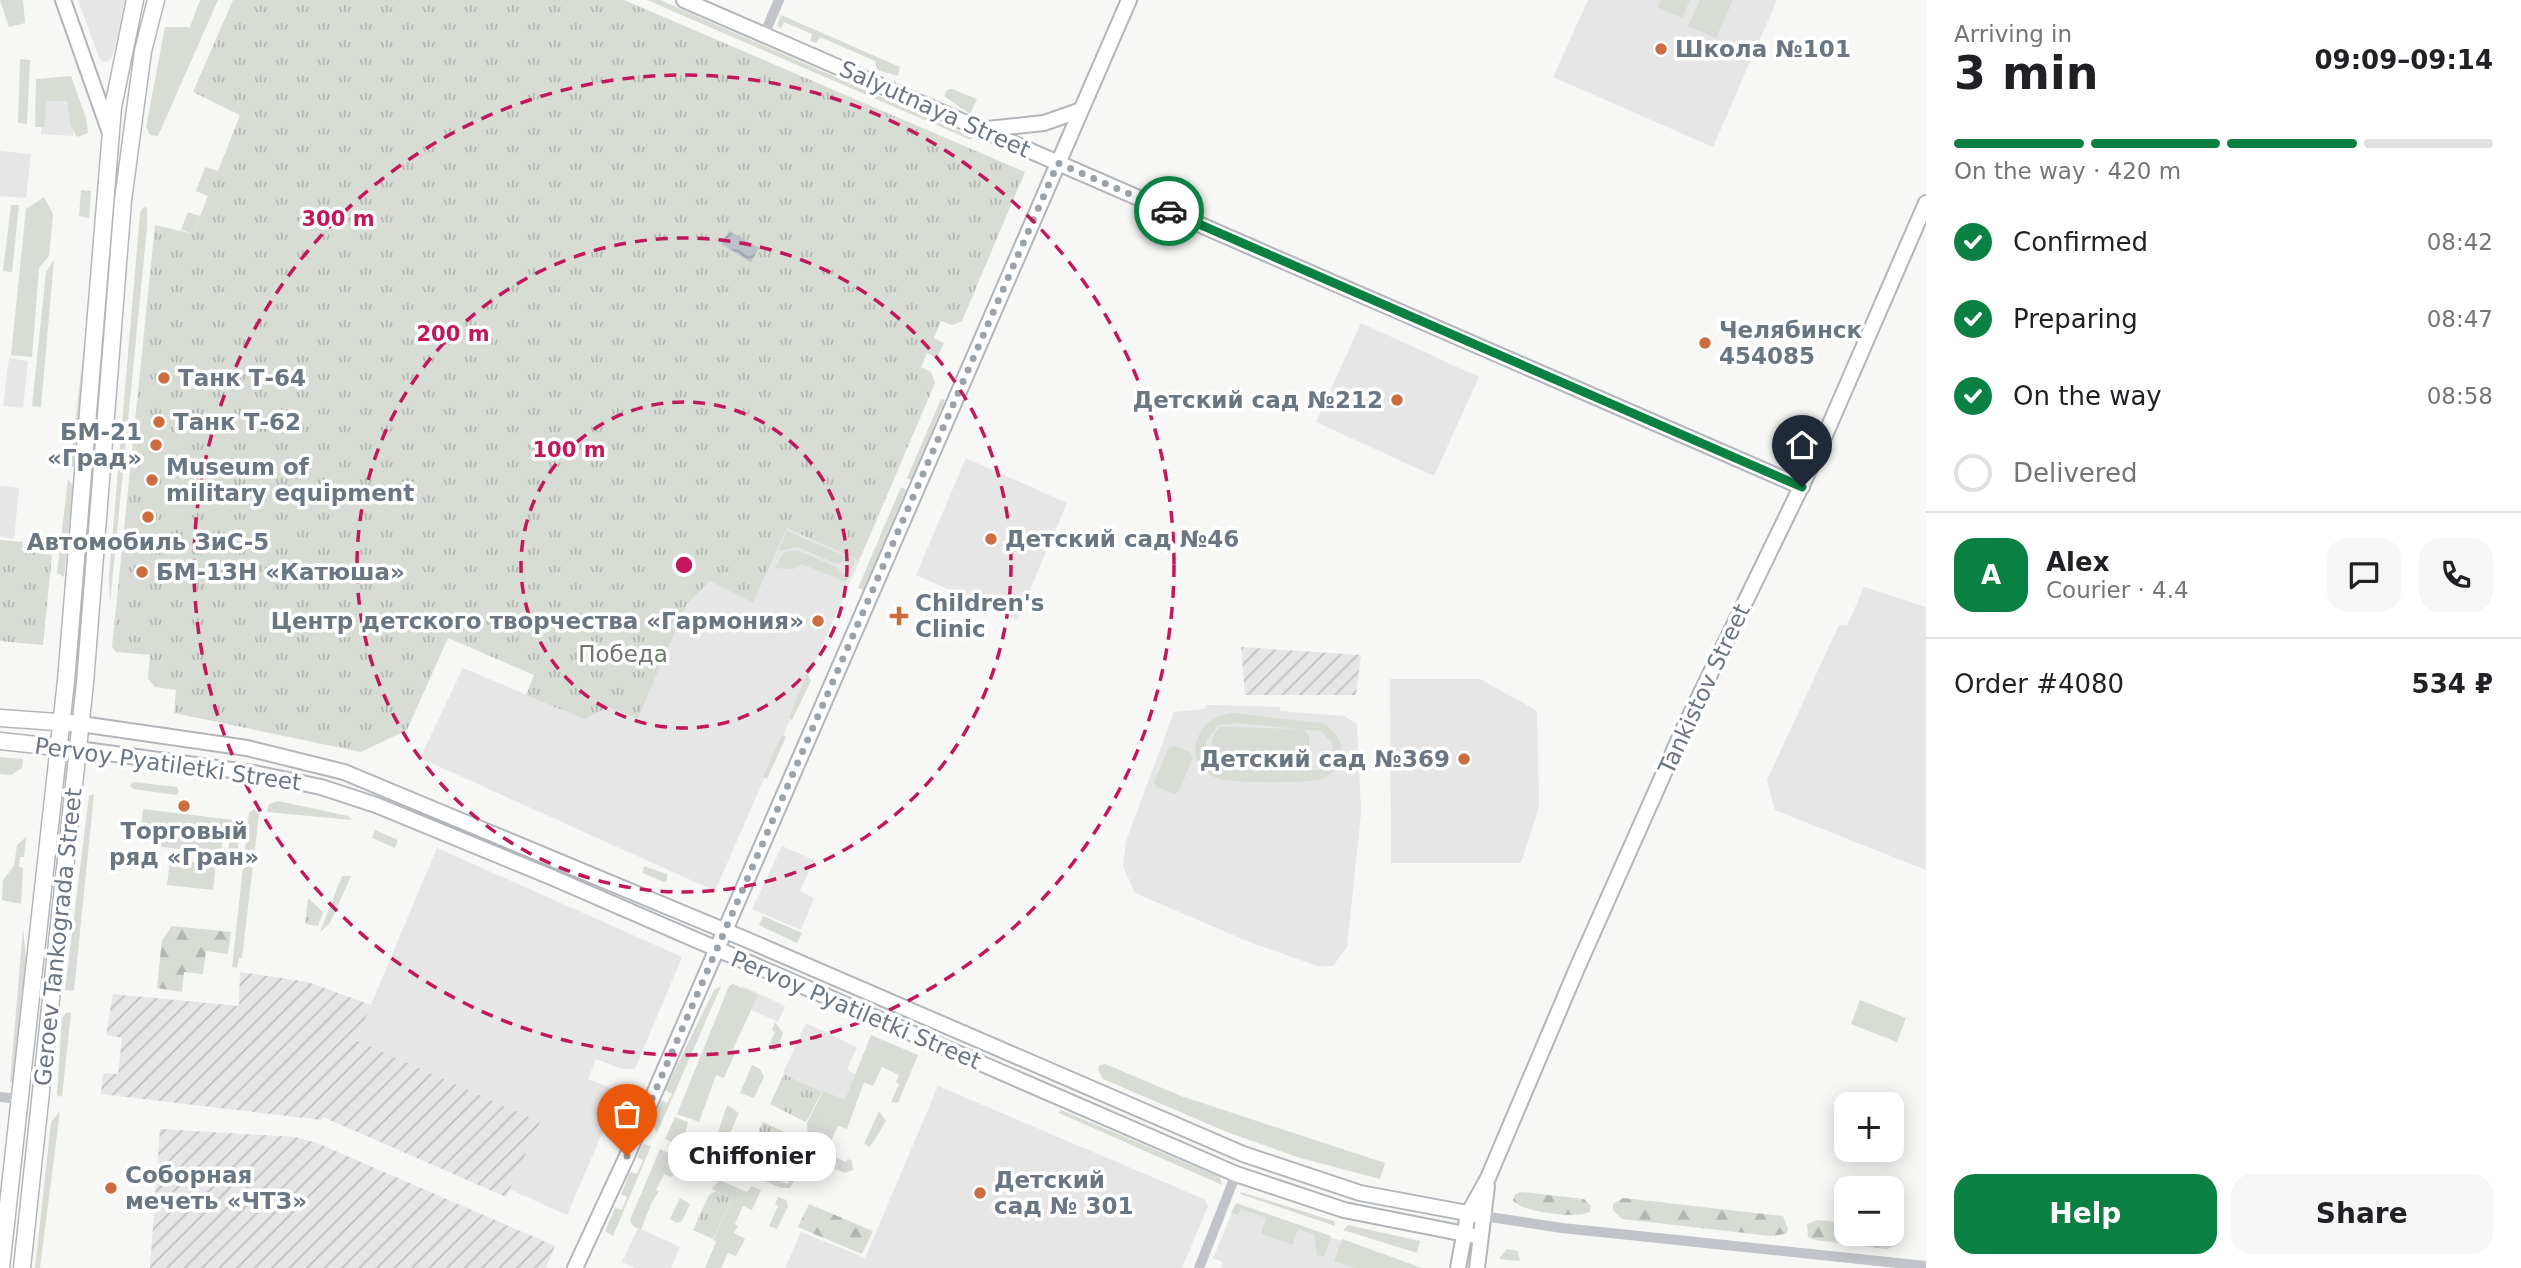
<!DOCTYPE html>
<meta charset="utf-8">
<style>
body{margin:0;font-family:"DejaVu Sans",sans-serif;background:#f6f6f6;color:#202124;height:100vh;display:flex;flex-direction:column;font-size:26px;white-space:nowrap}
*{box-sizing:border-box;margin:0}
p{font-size:23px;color:#757577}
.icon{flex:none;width:38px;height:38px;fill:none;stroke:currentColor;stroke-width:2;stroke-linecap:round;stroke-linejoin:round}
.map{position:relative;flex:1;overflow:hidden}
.sheet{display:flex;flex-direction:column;background:#fff;width:595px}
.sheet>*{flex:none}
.buttons{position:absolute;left:1834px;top:1092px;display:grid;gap:14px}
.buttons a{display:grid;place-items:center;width:70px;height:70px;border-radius:14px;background:#fff;box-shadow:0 4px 18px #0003;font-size:35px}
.pin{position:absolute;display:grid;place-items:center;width:60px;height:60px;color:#fff;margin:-72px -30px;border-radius:50% 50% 50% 0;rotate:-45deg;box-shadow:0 0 7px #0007}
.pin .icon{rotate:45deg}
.courier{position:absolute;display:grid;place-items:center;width:70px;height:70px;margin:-35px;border:5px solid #0b8043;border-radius:50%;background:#fff;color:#222;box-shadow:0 2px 9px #0007}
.bubble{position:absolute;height:49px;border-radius:21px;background:#fff;box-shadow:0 4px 18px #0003;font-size:23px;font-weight:800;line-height:49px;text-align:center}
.summary em{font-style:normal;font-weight:800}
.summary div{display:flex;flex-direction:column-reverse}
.summary{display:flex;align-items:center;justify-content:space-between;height:119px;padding:0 28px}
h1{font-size:46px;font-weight:800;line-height:52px}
.bar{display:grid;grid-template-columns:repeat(4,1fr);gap:10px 7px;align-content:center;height:84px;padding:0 28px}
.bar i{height:9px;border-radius:5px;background:#e0e0e0}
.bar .selected{background:#0b8043}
.bar p{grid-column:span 4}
.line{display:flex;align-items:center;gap:18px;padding:0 28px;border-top:2px solid #e0e0e0}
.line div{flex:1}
.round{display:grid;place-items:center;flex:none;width:74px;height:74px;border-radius:21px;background:#f6f6f6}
ol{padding:0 28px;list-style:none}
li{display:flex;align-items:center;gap:21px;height:77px}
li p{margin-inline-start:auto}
li .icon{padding:7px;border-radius:50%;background:#0b8043;color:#fff;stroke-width:4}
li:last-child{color:#757577}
li i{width:38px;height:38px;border:4px solid #e0e0e0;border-radius:50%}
.cta{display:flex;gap:14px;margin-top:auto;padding:14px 28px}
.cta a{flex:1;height:80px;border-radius:21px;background:#0b8043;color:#fff;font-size:28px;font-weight:800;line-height:80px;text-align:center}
.cta a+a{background:#f6f6f6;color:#202124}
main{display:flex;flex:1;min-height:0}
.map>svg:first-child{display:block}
</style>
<main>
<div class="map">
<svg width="1926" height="1268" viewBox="0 0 1926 1268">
<defs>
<pattern id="industrial-furrows" width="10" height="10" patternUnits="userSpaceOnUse" patternTransform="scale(1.75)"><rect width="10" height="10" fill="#e5e6e5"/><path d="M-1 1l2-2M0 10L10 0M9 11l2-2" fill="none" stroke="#bebfbf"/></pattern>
<pattern id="forest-firs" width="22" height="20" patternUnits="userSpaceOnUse" patternTransform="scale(1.75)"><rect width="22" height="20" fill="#d7dcd5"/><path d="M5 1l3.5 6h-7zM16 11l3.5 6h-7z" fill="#b2b7b2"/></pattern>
<pattern id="park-tufts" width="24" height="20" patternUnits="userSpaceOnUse" patternTransform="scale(1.75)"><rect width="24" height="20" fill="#d7dcd5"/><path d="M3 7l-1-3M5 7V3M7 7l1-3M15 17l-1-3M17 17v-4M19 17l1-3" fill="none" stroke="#b2b7b2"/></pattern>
<pattern id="water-waves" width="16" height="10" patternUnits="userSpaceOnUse" patternTransform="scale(1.75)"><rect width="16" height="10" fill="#bac2c7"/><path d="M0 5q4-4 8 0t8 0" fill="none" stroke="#9ba2a7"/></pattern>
</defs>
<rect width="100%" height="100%" fill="#f7f7f5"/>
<path fill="#e5e6e5" d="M 78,0 L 127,0 L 112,57 L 108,61 L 102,62 L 99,58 Z
M 1588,0 L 1777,0 L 1713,147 L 1553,77 Z
M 43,95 L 73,96 L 73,136 L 41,134 Z
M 0,151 L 31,154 L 26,198 L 0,196 Z
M 1361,323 L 1479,377 L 1434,476 L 1316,422 Z
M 9,358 L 28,361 L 23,408 L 3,406 Z
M 966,458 L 1067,503 L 1017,620 L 916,575 Z
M 0,486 L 19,488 L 14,539 L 0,537 Z
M 787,528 L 859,561 L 715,891 L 420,758 L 463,668 L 584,719 L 608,707 L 638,719 L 687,604 L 710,580 L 753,603 Z
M 1864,587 L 1926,607 L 1926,870 L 1775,810 L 1767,780 L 1839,625 L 1847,626 Z
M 1390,679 L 1480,679 L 1537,711 L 1539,807 L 1521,863 L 1391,863 Z
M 1207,705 L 1280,707 L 1280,711 L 1344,716 L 1357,724 L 1361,813 L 1347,947 L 1333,966 L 1317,966 L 1247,941 L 1135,893 L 1123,866 L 1126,841 L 1174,712 L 1204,709 Z
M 782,846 L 814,860 L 800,891 L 814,898 L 801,930 L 752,909 Z
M 437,848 L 682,957 L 635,1069 L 622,1069 L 596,1059 L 588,1079 L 620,1092 L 567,1215 L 509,1189 L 540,1122 L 356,1040 Z
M 743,986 L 785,1006 L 778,1022 L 736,1003 Z
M 806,1023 L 857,1047 L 847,1070 L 858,1075 L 845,1103 L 783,1073 Z
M 938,1086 L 1204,1199 L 1208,1206 L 1182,1268 L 785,1268 L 801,1232 L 865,1258 Z
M 1236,1204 L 1418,1268 L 1221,1268 L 1223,1262 L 1213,1258 Z
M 638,1228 L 680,1247 L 671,1268 L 635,1268 L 622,1262 Z"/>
<path fill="url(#industrial-furrows)" d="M 1241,647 L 1361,655 L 1356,695 L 1245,695 Z
M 240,972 L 308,982 L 371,1005 L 356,1040 L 540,1122 L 506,1197 L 323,1117 L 321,1120 L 101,1094 L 103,1073 L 118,1074 L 122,1038 L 106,1035 L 113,994 L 239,1006 Z
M 160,1129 L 295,1137 L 317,1143 L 555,1246 L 546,1268 L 150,1268 Z"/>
<path fill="#d7dcd5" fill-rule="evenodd" d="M 0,0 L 23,0 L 25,23 L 9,27 Z
M 200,0 L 218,0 L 158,136 L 150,135 L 146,127 L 165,27 L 190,27 Z
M 647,0 L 660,0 L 972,137 L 971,140 Z
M 1661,0 L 1690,0 L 1682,18 L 1658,7 Z
M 1700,0 L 1733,0 L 1716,38 L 1688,26 Z
M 781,15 L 900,67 L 898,76 L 877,70 L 875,61 L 820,37 L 816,43 L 810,41 L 812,34 L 784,22 L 781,28 L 777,26 Z
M 20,59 L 30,60 L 27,124 L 18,123 Z
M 71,76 L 86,118 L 88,133 L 77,137 L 71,126 L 67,101 L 46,101 L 44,127 L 35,127 L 36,79 Z
M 952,89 L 977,99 L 970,114 L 944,96 L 947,90 Z
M 81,190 L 91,191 L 89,218 L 79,216 Z
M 44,197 L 53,214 L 49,256 L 39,268 L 32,357 L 11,355 L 26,209 Z
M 11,205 L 19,205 L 12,272 L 3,271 Z
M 144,207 L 147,208 L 147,227 L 110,604 L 109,576 L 140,213 Z
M 188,212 L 200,216 L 193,234 L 181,230 Z
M 54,260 L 41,407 L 32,406 L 46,272 Z
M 90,294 L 77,455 L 76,465 L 70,468 Z
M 941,399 L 945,400 L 911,480 L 907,478 Z
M 68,479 L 73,487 L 64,577 L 57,573 Z
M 901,487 L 906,490 L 863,590 L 858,588 Z
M 787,531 L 855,560 L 852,568 L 847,561 L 837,564 L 798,547 L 778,551 Z
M 799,551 L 838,568 L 843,575 L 850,573 L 846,582 L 802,564 L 793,569 L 775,568 L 784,552 Z
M 807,674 L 811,681 L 792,720 L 789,718 Z
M 1233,713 L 1322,723 C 1334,730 1342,739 1341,753 C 1341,763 1334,774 1324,778 C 1310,784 1232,784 1217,778 C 1179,764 1195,716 1233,713 ZM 1236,723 L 1321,731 L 1332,743 C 1335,756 1329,765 1317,770 L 1223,770 L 1208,757 L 1206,741 L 1218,725 Z
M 1221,727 L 1303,729 L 1309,736 L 1309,762 L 1300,769 L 1219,766 C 1209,757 1209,734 1221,727 Z
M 782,735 L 786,737 L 767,779 L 763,777 Z
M 1174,746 L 1190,752 L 1193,758 L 1179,791 L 1174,794 L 1157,787 L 1154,782 L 1168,749 Z
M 0,757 L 23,759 L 22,768 L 11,775 L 0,774 Z
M 134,782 L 177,787 L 179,792 L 176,795 L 133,789 L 130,785 Z
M 94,794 L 74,991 L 65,990 L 89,796 Z
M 278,801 L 348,816 L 352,820 L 267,812 L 269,804 Z
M 143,809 L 241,821 L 237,856 L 228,854 L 230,831 L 223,831 L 221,854 L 155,846 L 157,828 L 149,827 L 148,836 L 140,836 Z
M 254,809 L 259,814 L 242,958 L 239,958 L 237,968 L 232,967 L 249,813 Z
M 375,830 L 398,840 L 395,848 L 372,838 Z
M 26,837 L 24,857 L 20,857 L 19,867 L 23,868 L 21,904 L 2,900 L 3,880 L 14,866 L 17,845 Z
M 170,860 L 216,864 L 213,890 L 167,885 Z
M 644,866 L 667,874 L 667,880 L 664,882 L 643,873 Z
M 342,876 L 351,876 L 330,923 L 320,932 Z
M 763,916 L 802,933 L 797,943 L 759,925 Z
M 23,929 L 26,958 L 14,1083 L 10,1082 Z
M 733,984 L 758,995 L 733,1049 L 736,1051 L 724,1078 L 716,1075 L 699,1122 L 677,1114 L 729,986 Z
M 721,986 L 657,1133 L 652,1125 L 661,1100 L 667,1103 L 672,1094 L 665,1090 L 714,990 Z
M 1860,1000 L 1906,1018 L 1897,1042 L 1851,1024 Z
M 67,1012 L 71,1013 L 62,1097 L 57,1095 L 62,1018 Z
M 775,1022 L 783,1033 L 776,1051 L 768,1048 L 775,1032 L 772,1030 Z
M 871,1035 L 918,1055 L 898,1103 L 891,1102 L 899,1084 L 896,1082 L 899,1075 L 882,1067 L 873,1086 L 864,1082 L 847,1129 L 838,1126 L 830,1143 L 833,1146 L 829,1154 L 846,1162 L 848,1159 L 852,1161 L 853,1170 L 845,1173 L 807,1157 L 790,1188 L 781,1188 L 756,1177 L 758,1173 L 788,1184 L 808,1139 L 807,1123 L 823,1091 L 845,1100 Z
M 1105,1064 L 1181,1096 L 1385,1163 L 1380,1179 L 1297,1157 L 1227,1132 L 1103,1079 L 1098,1070 L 1099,1065 Z
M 752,1065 L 760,1069 L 764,1077 L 754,1098 L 740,1093 Z
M 727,1105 L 739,1113 L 727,1140 L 717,1136 Z
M 1061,1110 L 1220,1177 L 1222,1185 L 1059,1113 Z
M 60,1111 L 40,1268 L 35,1268 L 51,1122 Z
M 879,1111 L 886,1121 L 870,1147 L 864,1144 Z
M 675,1117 L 688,1122 L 682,1146 L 665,1139 Z
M 644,1144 L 651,1146 L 613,1236 L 605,1231 L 615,1208 L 622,1210 L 627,1197 L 621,1194 L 630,1172 L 637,1174 L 643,1160 L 637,1157 Z
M 660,1149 L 681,1159 L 672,1177 L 664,1174 L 656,1190 L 659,1191 L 651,1204 L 641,1230 L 633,1226 L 630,1220 Z
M 719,1180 L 747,1192 L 751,1186 L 761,1190 L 752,1210 L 743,1206 L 735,1224 L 738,1226 L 734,1233 L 745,1239 L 736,1256 L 728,1253 L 721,1268 L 705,1268 L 716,1242 L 713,1240 L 730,1203 L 729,1197 L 712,1189 Z
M 1241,1192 L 1334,1221 L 1335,1226 L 1240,1194 Z
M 778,1197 L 786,1200 L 788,1206 L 777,1229 L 769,1226 L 778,1206 L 775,1204 Z
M 680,1198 L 690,1204 L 682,1221 L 677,1223 L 670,1219 Z
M 1236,1203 L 1331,1236 L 1324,1257 L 1317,1255 L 1314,1234 L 1298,1229 L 1293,1245 L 1261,1234 L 1266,1218 L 1241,1209 L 1238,1215 L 1231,1213 Z
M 1348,1225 L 1420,1241 L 1417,1253 L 1343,1230 Z
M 1342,1239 L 1422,1268 L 1356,1268 L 1334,1261 Z
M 1507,1249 L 1518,1251 L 1520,1261 L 1499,1259 Z"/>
<path fill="url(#forest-firs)" d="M 172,926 L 231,932 L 228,954 L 206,951 L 203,974 L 184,972 L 182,992 L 157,988 L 162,940 Z
M 1522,1192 L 1584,1199 L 1591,1206 L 1590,1211 C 1582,1220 1518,1212 1513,1200 L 1515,1194 Z
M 1623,1198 L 1783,1216 L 1788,1229 L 1786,1234 L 1771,1236 L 1622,1219 L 1613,1210 L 1613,1204 Z
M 809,1204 L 873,1231 L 862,1254 L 798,1227 Z
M 1817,1220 L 1846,1223 L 1846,1234 L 1892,1234 L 1892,1229 L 1900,1235 L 1899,1244 L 1887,1249 L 1815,1240 L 1808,1237 L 1807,1224 Z"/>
<path fill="url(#park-tufts)" d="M 233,0 L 624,0 L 1025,172 L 962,321 L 952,325 L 941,321 L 934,338 L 944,343 L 937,358 L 927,353 L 921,367 L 931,372 L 935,383 L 859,561 L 787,528 L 753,603 L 710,581 L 687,604 L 638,719 L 608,707 L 584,719 L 526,695 L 534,675 L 448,638 L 407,730 L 361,752 L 174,713 L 176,690 L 155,687 L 148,679 L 150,655 L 116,652 L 112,647 L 155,225 L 193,234 L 208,196 L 196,191 L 205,167 L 218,171 L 240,115 L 193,92 Z
M 0,540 L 23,542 L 22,551 L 52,555 L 43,645 L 0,641 Z
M 308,898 L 323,912 L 318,926 L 305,924 Z
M 784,1074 L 822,1092 L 806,1122 L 770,1104 Z
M 763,1122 L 791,1135 L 785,1148 L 762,1138 L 759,1130 Z
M 716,1191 L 729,1197 L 730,1203 L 713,1239 L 693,1230 L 709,1195 Z"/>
<path fill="url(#water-waves)" d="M 729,231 L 759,248 L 751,262 L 721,244 Z"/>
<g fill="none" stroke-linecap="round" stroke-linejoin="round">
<defs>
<path id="secondary" d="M 63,0 L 110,133
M 684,0 L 1802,487
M 987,129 L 1044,123 L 1081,110
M 81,724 L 247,748 L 344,772 L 745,939 L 1243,1154 L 1360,1193 L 1483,1216
M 78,749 L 254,773 L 321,787 L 376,805 L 551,877 L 1236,1174 L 1344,1210 L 1480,1237
M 575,1268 L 627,1156 L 1129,0
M 1458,1268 L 1468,1214 L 1488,1178 L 1578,966 L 1684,728 L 1816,456 L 1926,203
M 1477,1268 L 1487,1186"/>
<path id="primary" d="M 0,718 L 71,723
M 0,741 L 65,748
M 1,1268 L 66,681 L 113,107 L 135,0
M 22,1268 L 85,683 L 123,200 L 143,51 L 156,0"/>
</defs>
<use href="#secondary" stroke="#b2b6ba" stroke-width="18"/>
<use href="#primary" stroke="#b3b6ba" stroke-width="19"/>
<path stroke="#c1c4c8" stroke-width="10" d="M 764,35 L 779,0
M 0,1097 L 19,1099
M 1483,1216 L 1562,1228 L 1926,1266
M 1199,1268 L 1236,1174"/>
<use href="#secondary" stroke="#fff" stroke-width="14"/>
<use href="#primary" stroke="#fff" stroke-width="16"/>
</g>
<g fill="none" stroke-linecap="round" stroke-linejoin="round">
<path stroke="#9ba3aa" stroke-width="7" stroke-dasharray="0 12.6" d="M 627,1156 L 1058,163 L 1169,211"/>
<path stroke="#0b8043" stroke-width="9" d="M 1169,211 L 1802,487"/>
</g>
<g fill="none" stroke="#c2185b" stroke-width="3.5" stroke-dasharray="12 9">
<circle cx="684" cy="565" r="163"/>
<circle cx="684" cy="565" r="327"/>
<circle cx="684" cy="565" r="490"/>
</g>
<g fill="#cd6d3f" stroke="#fff" stroke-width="2.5">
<circle cx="1661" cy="49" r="7"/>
<circle cx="1705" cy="343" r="7"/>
<circle cx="164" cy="378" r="7"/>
<circle cx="1397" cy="400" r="7"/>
<circle cx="159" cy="422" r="7"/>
<circle cx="156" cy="445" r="7"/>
<circle cx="152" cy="480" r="7"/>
<circle cx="148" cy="517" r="7"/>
<circle cx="991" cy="539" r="7"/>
<circle cx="142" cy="572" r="7"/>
<path d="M895.5 605.5h7v7h7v7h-7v7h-7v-7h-7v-7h7z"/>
<circle cx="818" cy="621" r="7"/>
<circle cx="1464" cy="759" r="7"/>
<circle cx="184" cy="806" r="7"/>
<circle cx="111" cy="1188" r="7"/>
<circle cx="980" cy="1193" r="7"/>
</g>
<g text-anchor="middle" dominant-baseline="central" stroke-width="7" stroke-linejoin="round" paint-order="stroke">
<g font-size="23" font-weight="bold" fill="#6a7682" stroke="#fff" text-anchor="start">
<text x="1675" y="49">Школа №101</text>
<text x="1719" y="330">Челябинск<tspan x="1719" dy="26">454085</tspan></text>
<text x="178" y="378">Танк Т-64</text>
<text x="1383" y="400" text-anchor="end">Детский сад №212</text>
<text x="173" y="422">Танк Т-62</text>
<text x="142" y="432" text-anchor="end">БМ-21<tspan x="142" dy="26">«Град»</tspan></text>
<text x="166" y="467">Museum of<tspan x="166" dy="26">military equipment</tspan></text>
<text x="1005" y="539">Детский сад №46</text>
<text x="148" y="542" text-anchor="middle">Автомобиль ЗиС-5</text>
<text x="156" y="572">БМ-13Н «Катюша»</text>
<text x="915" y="603">Children's<tspan x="915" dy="26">Clinic</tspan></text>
<text x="804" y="621" text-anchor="end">Центр детского творчества «Гармония»</text>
<text x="1450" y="759" text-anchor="end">Детский сад №369</text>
<text x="184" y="831" text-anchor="middle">Торговый<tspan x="184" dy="26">ряд «Гран»</tspan></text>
<text x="125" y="1175">Соборная<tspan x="125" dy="26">мечеть «ЧТЗ»</tspan></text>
<text x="994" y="1180">Детский<tspan x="994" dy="26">сад № 301</tspan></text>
</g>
<g font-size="23" fill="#6a7682" stroke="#fff">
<text transform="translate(935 109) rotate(24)">Salyutnaya Street</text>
<text transform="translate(1704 689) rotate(-65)">Tankistov Street</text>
<text transform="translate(168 764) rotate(8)">Pervoy Pyatiletki Street</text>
<text transform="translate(58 937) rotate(-84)">Geroev Tankograda Street</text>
<text transform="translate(856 1010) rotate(23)">Pervoy Pyatiletki Street</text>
</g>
<g font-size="23" fill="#6a7a68" stroke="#fff">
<text x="623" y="654">Победа</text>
</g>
</g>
<circle cx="684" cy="565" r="10" fill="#c2185b" stroke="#fff" stroke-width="3.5"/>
<g font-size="21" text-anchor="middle" font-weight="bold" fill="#c2185b" stroke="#fff" stroke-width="7" stroke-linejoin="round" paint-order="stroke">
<text x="338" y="226">300 m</text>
<text x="453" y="341">200 m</text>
<text x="569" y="457">100 m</text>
</g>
</svg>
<div class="buttons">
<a>+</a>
<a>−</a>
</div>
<div class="pin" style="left:627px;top:1156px;background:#ea580c"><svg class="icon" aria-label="bag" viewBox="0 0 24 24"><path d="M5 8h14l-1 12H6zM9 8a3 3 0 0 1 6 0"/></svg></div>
<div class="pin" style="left:1802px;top:487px;background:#1f2937"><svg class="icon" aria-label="home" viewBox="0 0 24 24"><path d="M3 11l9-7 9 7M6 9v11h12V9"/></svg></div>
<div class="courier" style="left:1169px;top:211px"><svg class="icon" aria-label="car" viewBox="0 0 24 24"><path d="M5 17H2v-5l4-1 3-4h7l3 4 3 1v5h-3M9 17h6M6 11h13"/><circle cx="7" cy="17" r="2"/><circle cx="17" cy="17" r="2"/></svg></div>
<div class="bubble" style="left:668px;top:1132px;width:168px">Chiffonier</div>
</div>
<section class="sheet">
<div class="summary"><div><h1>3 min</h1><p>Arriving in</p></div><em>09:09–09:14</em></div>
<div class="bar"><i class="selected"></i><i class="selected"></i><i class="selected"></i><i></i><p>On the way · 420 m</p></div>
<ol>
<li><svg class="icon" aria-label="check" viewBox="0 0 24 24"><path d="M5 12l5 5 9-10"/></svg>Confirmed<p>08:42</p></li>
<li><svg class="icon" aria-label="check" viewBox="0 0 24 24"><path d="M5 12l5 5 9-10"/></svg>Preparing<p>08:47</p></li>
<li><svg class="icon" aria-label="check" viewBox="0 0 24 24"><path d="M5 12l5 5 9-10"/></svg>On the way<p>08:58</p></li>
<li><i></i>Delivered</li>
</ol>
<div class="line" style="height:126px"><b class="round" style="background:#0b8043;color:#fff">A</b><div><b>Alex</b><p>Courier · 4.4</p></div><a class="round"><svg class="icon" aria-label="chat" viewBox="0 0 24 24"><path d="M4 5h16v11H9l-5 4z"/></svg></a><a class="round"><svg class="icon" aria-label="phone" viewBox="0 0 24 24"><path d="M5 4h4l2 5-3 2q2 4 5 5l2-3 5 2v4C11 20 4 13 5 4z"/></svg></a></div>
<div class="line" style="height:91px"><div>Order #4080</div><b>534 ₽</b></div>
<div class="cta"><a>Help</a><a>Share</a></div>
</section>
</main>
